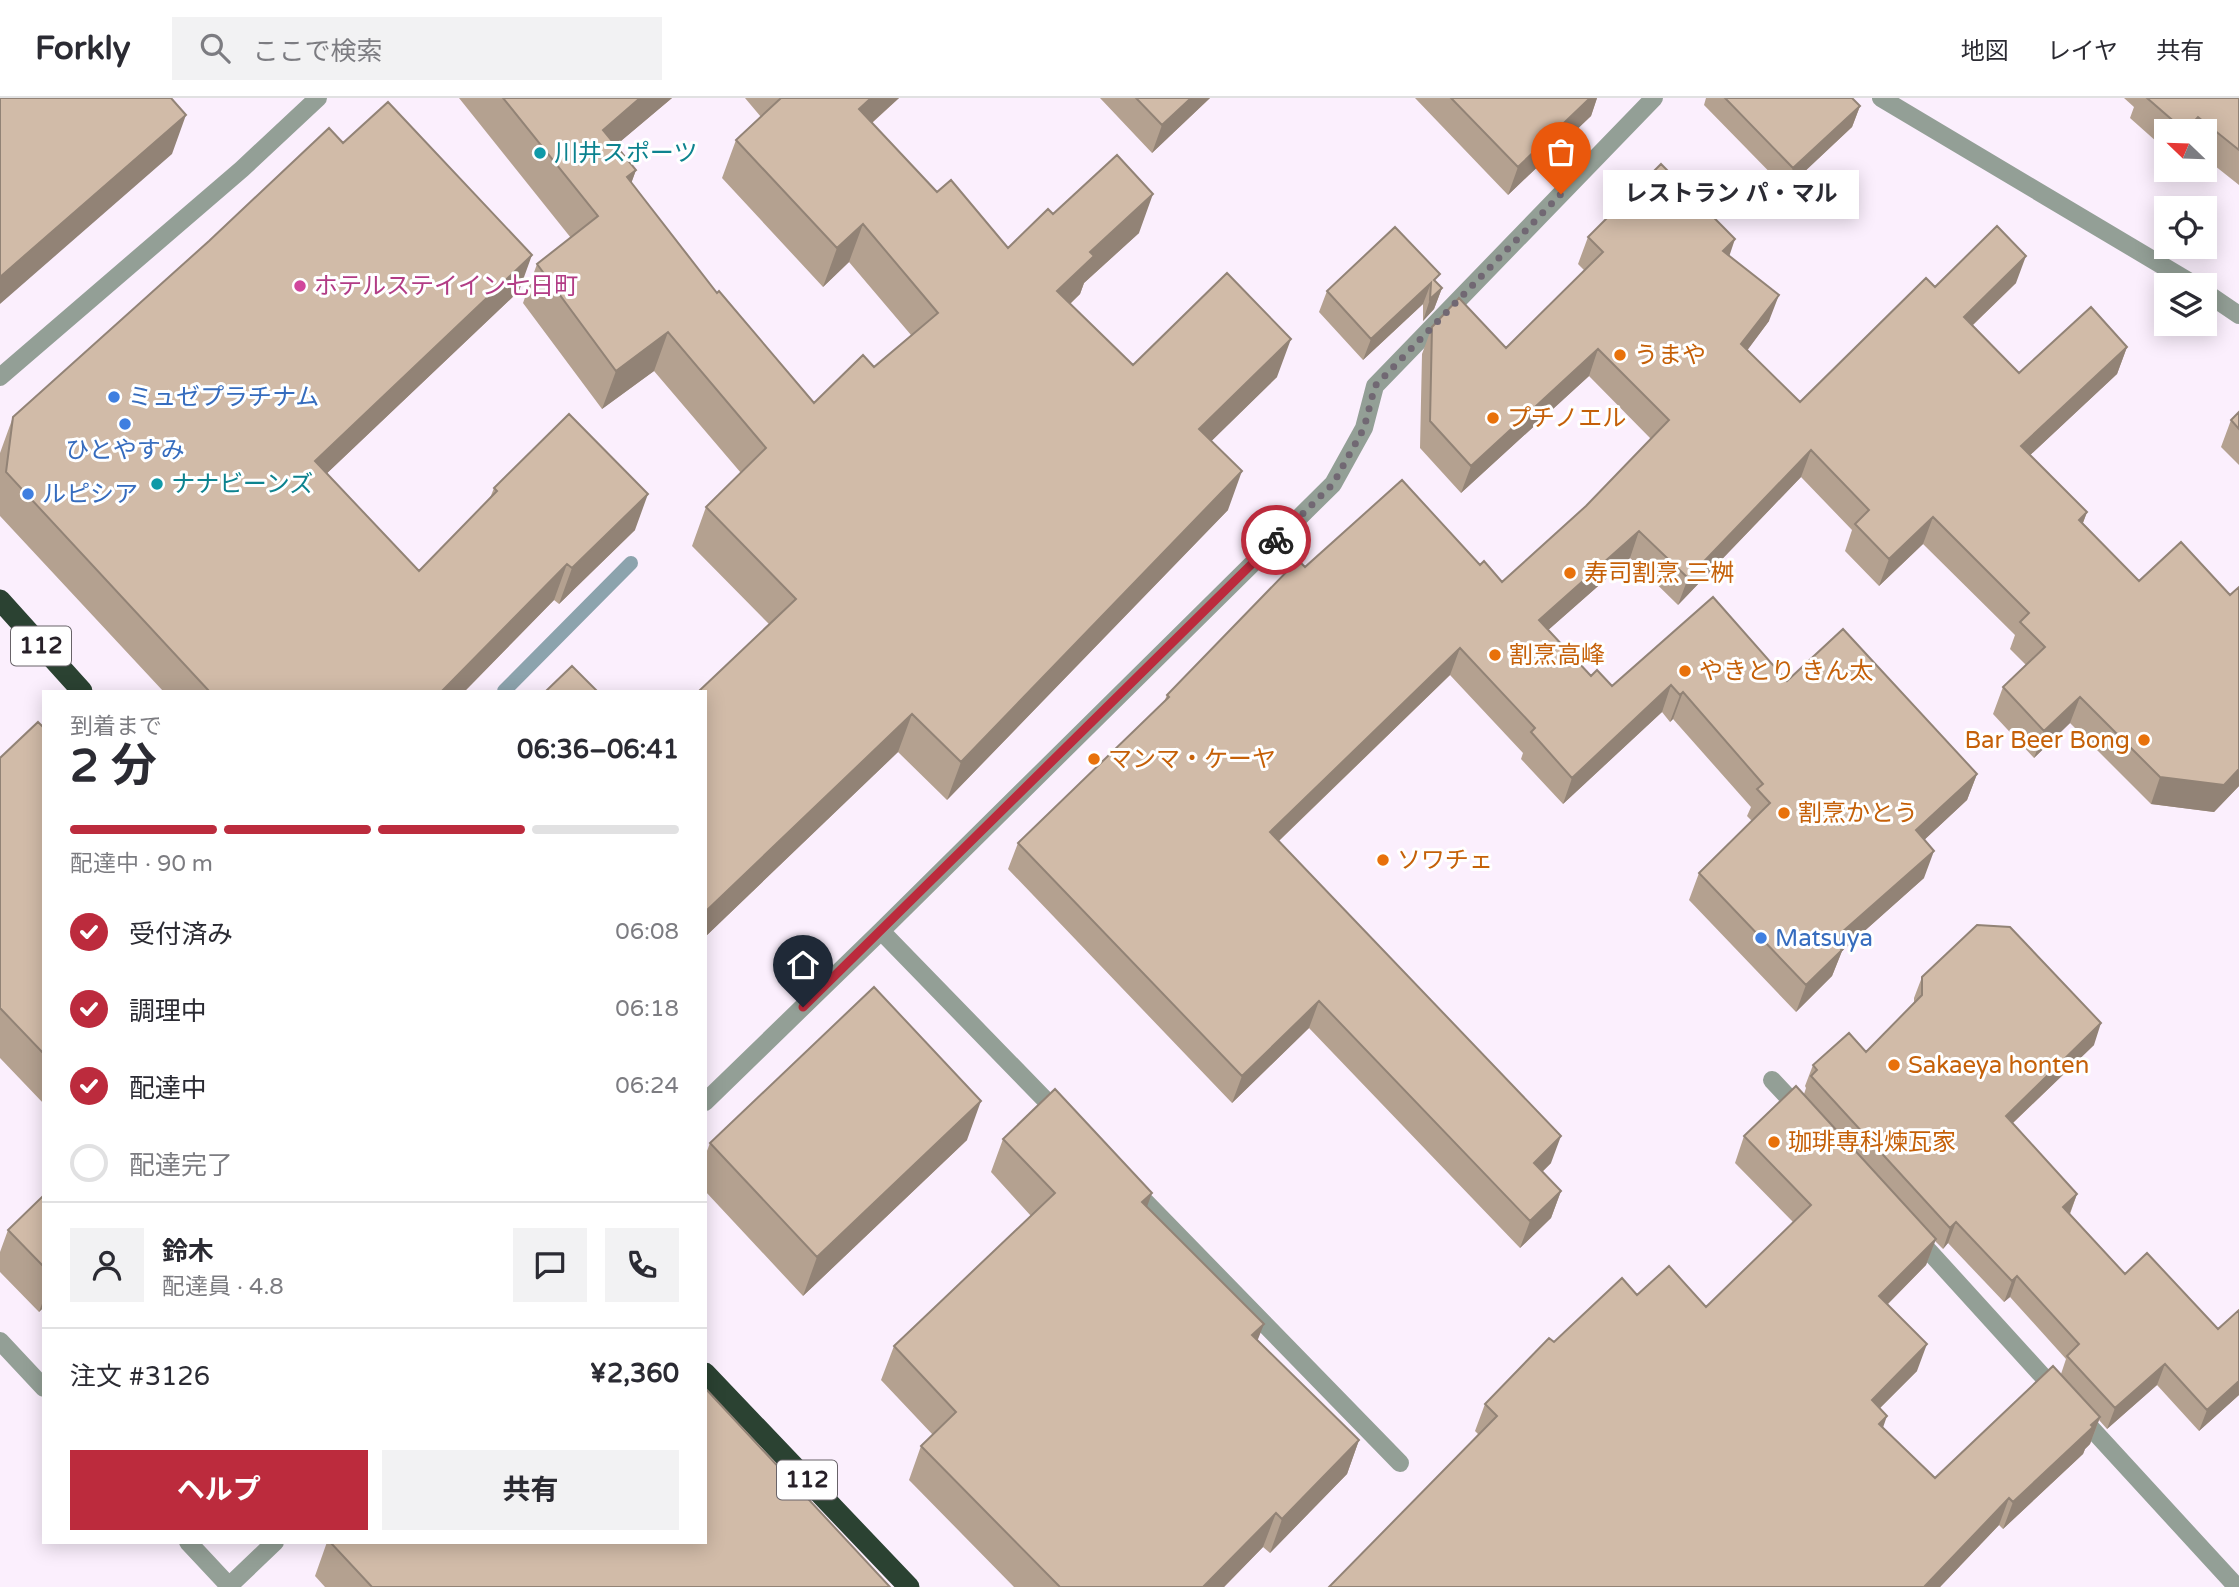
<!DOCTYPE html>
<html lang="ja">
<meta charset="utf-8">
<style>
body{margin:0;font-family:"Varela Round","Noto Sans JP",sans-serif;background:#f2f2f3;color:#2b2b33;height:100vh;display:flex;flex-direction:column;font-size:26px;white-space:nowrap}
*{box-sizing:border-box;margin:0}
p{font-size:23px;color:#7c7c81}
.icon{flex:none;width:38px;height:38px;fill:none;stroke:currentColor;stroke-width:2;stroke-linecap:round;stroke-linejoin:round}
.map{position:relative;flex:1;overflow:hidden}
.side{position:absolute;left:42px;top:592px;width:665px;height:854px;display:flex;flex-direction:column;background:#fff;border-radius:0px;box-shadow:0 4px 18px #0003}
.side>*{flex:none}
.needle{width:46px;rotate:293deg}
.fabs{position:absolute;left:2154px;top:21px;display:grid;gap:14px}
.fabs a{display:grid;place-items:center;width:63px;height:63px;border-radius:0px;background:#fff;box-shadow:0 4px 18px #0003;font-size:35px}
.pin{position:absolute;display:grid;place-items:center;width:60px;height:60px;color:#fff;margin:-72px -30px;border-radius:50% 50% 50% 0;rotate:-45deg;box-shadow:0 0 7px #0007}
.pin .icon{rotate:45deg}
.courier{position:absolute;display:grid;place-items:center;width:70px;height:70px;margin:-35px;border:5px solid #bc2b3d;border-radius:50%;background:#fff;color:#222;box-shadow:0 2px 9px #0007}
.bubble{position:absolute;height:49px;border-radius:0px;background:#fff;box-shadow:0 4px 18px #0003;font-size:23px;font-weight:700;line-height:49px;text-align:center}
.overview em{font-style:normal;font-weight:700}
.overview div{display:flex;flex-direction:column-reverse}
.overview{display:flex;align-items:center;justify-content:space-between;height:119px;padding:0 28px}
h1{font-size:46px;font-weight:700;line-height:52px}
.bar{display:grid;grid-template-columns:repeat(4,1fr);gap:10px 7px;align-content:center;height:84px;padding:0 28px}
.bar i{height:9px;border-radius:5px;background:#e1e1e2}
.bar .selected{background:#bc2b3d}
.bar p{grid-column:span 4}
.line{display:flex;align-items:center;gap:18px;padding:0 28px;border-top:2px solid #e1e1e2}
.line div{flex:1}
.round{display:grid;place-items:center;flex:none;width:74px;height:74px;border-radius:0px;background:#f2f2f3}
ol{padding:0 28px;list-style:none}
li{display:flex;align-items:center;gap:21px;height:77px}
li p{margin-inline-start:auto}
li .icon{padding:7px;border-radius:50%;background:#bc2b3d;color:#fff;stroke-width:4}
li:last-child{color:#7c7c81}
li i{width:38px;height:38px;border:4px solid #e1e1e2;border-radius:50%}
.button{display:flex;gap:14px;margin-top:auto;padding:14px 28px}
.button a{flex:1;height:80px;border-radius:0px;background:#bc2b3d;color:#fff;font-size:28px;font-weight:700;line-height:80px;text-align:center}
.button a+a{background:#f2f2f3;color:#2b2b33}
header{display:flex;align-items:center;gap:42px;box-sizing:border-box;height:98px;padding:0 35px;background:#fff;border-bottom:2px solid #e1e1e2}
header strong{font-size:33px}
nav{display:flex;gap:38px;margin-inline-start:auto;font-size:24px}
.search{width:490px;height:63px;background:#f2f2f3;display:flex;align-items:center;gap:18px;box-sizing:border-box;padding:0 24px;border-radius:0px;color:#7c7c81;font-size:26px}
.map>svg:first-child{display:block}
</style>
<header>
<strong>Forkly</strong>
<div class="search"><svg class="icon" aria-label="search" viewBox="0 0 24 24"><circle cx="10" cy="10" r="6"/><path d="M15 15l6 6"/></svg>ここで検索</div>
<nav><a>地図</a><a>レイヤ</a><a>共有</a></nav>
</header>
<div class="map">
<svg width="2239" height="1489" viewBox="0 0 2239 1489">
<rect width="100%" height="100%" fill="#fbeffd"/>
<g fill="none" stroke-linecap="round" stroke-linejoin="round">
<path stroke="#8ca3ad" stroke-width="14" d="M 504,593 L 631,465"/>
<path stroke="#939f96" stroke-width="18" d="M 1881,0 L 2195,187
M 2205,194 L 2239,217
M 0,279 L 242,71 L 318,0
M 881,833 L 1060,1017
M 1772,982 L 1801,1013
M 705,1004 L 881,833 L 1333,386 L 1364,330 L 1375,288 L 1654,0
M 1131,1089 L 1400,1365
M 1917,1140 L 2058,1295
M 0,1243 L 44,1290
M 2080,1318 L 2237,1489
M 188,1444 L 230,1489
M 229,1488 L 275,1444"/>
<path stroke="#2b4232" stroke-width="21" d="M 0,502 L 82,593
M 705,1275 L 909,1489"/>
</g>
<path fill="#b4a190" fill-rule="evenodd" d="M 459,0 L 672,0 L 616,47 L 636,72 L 631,85 L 717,195 L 814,305 L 874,269 L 911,237 L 849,164 L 823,189 L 722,80 L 736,42 L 761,19 L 745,0 L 899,0 L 872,25 L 937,94 L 1008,150 L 1053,116 L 1139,135 L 1084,185 L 1080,196 L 1070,206 L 1133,267 L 1277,279 L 1211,343 L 1228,412 L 947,702 L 898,654 L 705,839 L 705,593 L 769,526 L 692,448 L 706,409 L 741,375 L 654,273 L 602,311 L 523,205 L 537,166 L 571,140 Z
M 1100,0 L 1210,0 L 1152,55 Z
M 1415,0 L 1597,0 L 1591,18 L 1508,97 Z
M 1706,0 L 1852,0 L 1860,8 L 1852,29 L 1786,91 L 1704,7 Z
M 2124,0 L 2239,0 L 2239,87 L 2205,60 L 2205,33 L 2166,33 L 2166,52 L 2130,20 L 2134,9 Z
M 343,45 L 519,193 L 326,376 L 419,473 L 490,400 L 494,390 L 635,432 L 559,506 L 554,502 L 465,593 L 163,593 L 0,418 L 0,355 L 13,319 Z
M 1588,139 L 1729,158 L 1769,223 L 1747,252 L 1800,304 L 1935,189 L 2016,185 L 1973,227 L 2019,275 L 2127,249 L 2117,276 L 2030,357 L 2087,414 L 2083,425 L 2139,483 L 2230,497 L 2239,489 L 2239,688 L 2214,714 L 2151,706 L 2070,625 L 2034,660 L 1993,616 L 2003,589 L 2026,567 L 2010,551 L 2015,537 L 1923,446 L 1879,488 L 1845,453 L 1852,432 L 1801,379 L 1678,507 L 1630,460 L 1548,532 L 1591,578 L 1612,588 L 1787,583 L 1977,676 L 1967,702 L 1924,742 L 1924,780 L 1842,853 L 1832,878 L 1796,914 L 1689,802 L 1699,775 L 1752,723 L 1747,718 L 1751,709 L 1673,621 L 1670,624 L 1662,614 L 1563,706 L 1521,661 L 1523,655 L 1450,577 L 1279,743 L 1551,1065 L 1542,1074 L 1561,1093 L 1551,1120 L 1520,1150 L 1309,930 L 1232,1005 L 1008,771 L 1018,745 L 1164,604 L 1167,597 L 1305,469 L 1480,467 L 1502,484 L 1586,408 L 1651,341 L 1589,278 L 1461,395 L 1420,350 L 1422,256 L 1432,229 L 1506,250 L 1585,173 L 1578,166 Z
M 1437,185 L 1442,190 L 1434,211 L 1423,223 L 1423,206 L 1363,262 L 1319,214 L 1327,193 Z
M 2239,314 L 2239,367 L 2221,349 L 2231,322 Z
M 44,630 L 44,1006 L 0,960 L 0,660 Z
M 1922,879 L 2094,947 L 2013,1025 L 2077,1096 L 2070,1116 L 2125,1176 L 2218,1231 L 2239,1212 L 2239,1297 L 2199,1333 L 2157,1287 L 2107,1331 L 2099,1322 L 2090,1346 L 2085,1351 L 2083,1356 L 2003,1431 L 1999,1427 L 1940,1489 L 1329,1489 L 1479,1337 L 1475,1333 L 1485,1306 L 1554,1244 L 1637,1197 L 1706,1209 L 1793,1124 L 1735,1065 L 1744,1038 L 1804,996 L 1806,990 L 1805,988 L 1813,967 L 1866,954 L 1914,905 L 1914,900 ZM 1935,1143 L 1943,1151 L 1948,1145 L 2004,1204 L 2010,1199 L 2066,1261 L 2061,1276 L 1935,1380 L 1883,1330 L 1880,1310 L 1917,1273 L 1887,1207 L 1926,1167 Z
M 1003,1041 L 1147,1109 L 1258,1242 L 1359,1342 L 1347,1376 L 1270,1455 L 1263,1449 L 1224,1489 L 1014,1489 L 909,1382 L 921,1348 L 933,1337 L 881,1282 L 894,1248 L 1031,1118 L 991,1074 Z
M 967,1042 L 803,1198 L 705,1093 L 705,1058 L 710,1045 Z
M 44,1097 L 44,1209 L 39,1214 L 0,1174 L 0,1154 L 8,1132 Z
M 327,1444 L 705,1444 L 890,1489 L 325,1489 L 315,1478 Z"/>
<path fill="#928376" d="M 640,0 L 672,0 L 589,70 L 603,32 Z
M 871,0 L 899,0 L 845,49 L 859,11 Z
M 1191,0 L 1210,0 L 1152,55 L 1162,27 Z
M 1590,0 L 1597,0 L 1591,18 L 1508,97 L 1518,69 Z
M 1860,8 L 1852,29 L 1786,91 L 1793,70 Z
M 186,17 L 172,56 L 0,206 L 0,179 Z
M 2198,19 L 2192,33 L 2185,33 Z
M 636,72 L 622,111 L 627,79 Z
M 1153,96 L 1139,135 L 1084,185 L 1080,196 L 1043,232 L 1057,193 L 1090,154 Z
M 863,126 L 849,164 L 823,189 L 837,150 Z
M 1735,141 L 1726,168 L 1723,153 Z
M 532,157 L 519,193 L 302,399 L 315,363 Z
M 2026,158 L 2016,185 L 1954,245 L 1964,219 Z
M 1431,185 L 1423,206 L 1363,262 L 1371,241 Z
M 1442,190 L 1434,211 L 1423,223 L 1430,201 Z
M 1779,197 L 1769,223 L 1732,273 L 1741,246 Z
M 668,234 L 654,273 L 602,311 L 616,273 Z
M 1291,241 L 1277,279 L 1185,369 L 1199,331 Z
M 2127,249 L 2117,276 L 2011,375 L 2021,348 Z
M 1598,251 L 1589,278 L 1461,395 L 1471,368 Z
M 1811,352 L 1801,379 L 1678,507 L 1688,480 Z
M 1242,373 L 1228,412 L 947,702 L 961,664 Z
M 648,396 L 635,432 L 559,506 L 572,470 Z
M 2087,414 L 2077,440 L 2079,422 Z
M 1933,419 L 1923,446 L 1879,488 L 1889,461 Z
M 1639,433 L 1630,460 L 1529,549 L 1539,522 Z
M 567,466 L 554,502 L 465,593 L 442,593 Z
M 1460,550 L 1450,577 L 1260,761 L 1270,734 Z
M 1671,587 L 1662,614 L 1563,706 L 1572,680 Z
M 1683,594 L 1673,621 L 1670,624 L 1680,597 Z
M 2080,599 L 2070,625 L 2034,660 L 2044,633 Z
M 912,616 L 898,654 L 705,839 L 705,814 Z
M 2239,671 L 2239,688 L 2214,714 L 2151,706 L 2160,679 Z
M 1977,676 L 1967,702 L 1906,759 L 1916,732 Z
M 1934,753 L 1924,780 L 1842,853 L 1832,878 L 1796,914 L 1806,887 L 1833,842 Z
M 1319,903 L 1309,930 L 1232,1005 L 1242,978 Z
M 2101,925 L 2094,947 L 1998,1039 L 2006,1018 Z
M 981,1003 L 967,1042 L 803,1198 L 817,1159 Z
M 1561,1038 L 1551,1065 L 1524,1092 L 1534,1065 Z
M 1561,1093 L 1551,1120 L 1520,1150 L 1530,1123 Z
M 1152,1095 L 1140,1128 L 1142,1104 Z
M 2077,1096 L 2069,1117 L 2063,1109 Z
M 1956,1124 L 1948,1145 L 1943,1151 L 1950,1130 Z
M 1936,1141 L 1926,1167 L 1869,1225 L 1879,1198 Z
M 2017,1178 L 2010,1199 L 2004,1204 L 2012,1183 Z
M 44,1200 L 44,1209 L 39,1214 Z
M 1264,1226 L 1251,1259 L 1252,1237 Z
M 1927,1246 L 1917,1273 L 1862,1328 L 1872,1302 Z
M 2165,1266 L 2157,1287 L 2107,1331 L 2115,1310 Z
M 2239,1283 L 2239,1297 L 2199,1333 L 2207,1312 Z
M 1887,1318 L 1878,1344 L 1879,1326 Z
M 2100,1319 L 2090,1346 L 2085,1351 L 2083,1356 L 2003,1431 L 2013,1404 Z
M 1359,1342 L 1347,1376 L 1270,1455 L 1282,1421 Z
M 2009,1400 L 1999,1427 L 1940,1489 L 1924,1489 Z
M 1276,1415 L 1263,1449 L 1224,1489 L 1203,1489 Z"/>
<path fill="#d1bba8" stroke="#928376" stroke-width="2" d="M 0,0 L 171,0 L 186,17 L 0,179 Z
M 503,0 L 640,0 L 603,32 L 636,72 L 627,79 L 717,195 L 719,193 L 814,305 L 863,257 L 874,269 L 938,215 L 863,126 L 837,150 L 736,42 L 781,0 L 871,0 L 859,11 L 937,94 L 951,82 L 1008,150 L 1048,111 L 1053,116 L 1117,57 L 1153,96 L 1090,154 L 1094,158 L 1057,193 L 1133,267 L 1227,175 L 1291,241 L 1199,331 L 1242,373 L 961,664 L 912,616 L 705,814 L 705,593 L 699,593 L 796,501 L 706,409 L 766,350 L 668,234 L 616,273 L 537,166 L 598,118 Z
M 1136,0 L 1191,0 L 1162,27 Z
M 1451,0 L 1590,0 L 1518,69 Z
M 1725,0 L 1852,0 L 1860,8 L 1793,70 Z
M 2147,0 L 2239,0 L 2239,52 L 2198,19 L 2185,33 Z
M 388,4 L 532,157 L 315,363 L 419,473 L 497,393 L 494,390 L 569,316 L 648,396 L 572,470 L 567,466 L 442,593 L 209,593 L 6,374 L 13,319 L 209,143 L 329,30 L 343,45 Z
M 1661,66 L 1735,141 L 1723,153 L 1779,197 L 1741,246 L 1800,304 L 1926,180 L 1935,189 L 1997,128 L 2026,158 L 1964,219 L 2019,275 L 2091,209 L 2127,249 L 2021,348 L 2087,414 L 2079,422 L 2139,483 L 2181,444 L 2230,497 L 2239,489 L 2239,671 L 2224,687 L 2160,679 L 2080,599 L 2044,633 L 2003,589 L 2045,549 L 2020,524 L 2029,515 L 1933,419 L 1889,461 L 1855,426 L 1869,412 L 1811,352 L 1688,480 L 1639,433 L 1539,522 L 1591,578 L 1597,572 L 1612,588 L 1713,499 L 1787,583 L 1843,531 L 1977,676 L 1916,732 L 1934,753 L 1833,842 L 1842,852 L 1806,887 L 1699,775 L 1770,705 L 1757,691 L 1763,686 L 1683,594 L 1680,597 L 1671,587 L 1572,680 L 1531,634 L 1535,630 L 1460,550 L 1270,734 L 1561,1038 L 1534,1065 L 1561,1093 L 1530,1123 L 1319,903 L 1242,978 L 1018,745 L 1169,599 L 1167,597 L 1298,462 L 1305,469 L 1402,382 L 1480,467 L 1484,463 L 1502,484 L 1586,408 L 1669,322 L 1598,251 L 1471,368 L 1430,323 L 1432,229 L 1459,200 L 1506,250 L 1603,154 L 1588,139 Z
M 1395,129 L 1440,176 L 1434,182 L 1442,190 L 1430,201 L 1431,185 L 1371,241 L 1327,193 Z
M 2239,314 L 2239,331 L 2231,322 Z
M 572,568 L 597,593 L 546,593 Z
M 38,624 L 44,630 L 44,956 L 0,910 L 0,660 Z
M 1977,827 L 2010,829 L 2101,925 L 2006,1018 L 2077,1096 L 2063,1109 L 2125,1176 L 2147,1155 L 2218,1231 L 2239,1212 L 2239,1283 L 2207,1312 L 2165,1266 L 2115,1310 L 2067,1258 L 2079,1246 L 2017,1178 L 2012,1183 L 1956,1124 L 1950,1130 L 1811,978 L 1817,972 L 1813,967 L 1849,935 L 1866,954 L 1922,897 L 1922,879 Z
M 874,889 L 981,1003 L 817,1159 L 710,1045 Z
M 1796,988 L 1936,1141 L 1879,1198 L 1927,1246 L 1872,1302 L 1887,1318 L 1879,1326 L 1935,1380 L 2053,1268 L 2100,1319 L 2091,1327 L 2093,1329 L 2013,1404 L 2009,1400 L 1924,1489 L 1329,1489 L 1497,1318 L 1485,1306 L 1549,1240 L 1554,1244 L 1622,1180 L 1637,1197 L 1669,1168 L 1706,1209 L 1811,1107 L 1744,1038 Z
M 1055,991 L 1152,1095 L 1142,1104 L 1264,1226 L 1252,1237 L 1359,1342 L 1282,1421 L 1276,1415 L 1203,1489 L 1060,1489 L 921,1348 L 956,1314 L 894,1248 L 1055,1095 L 1003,1041 Z
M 44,1097 L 44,1169 L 8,1132 Z
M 705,1290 L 890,1489 L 372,1489 L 330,1444 L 705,1444 Z"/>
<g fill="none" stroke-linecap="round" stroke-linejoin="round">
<path stroke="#716873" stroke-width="7" stroke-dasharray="0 12.6" d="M 1276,442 L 1333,386 L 1364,330 L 1375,288 L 1561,96"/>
<path stroke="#bc2b3d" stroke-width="9" d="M 803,909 L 1276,442"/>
</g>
<g fill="#0f9aa8" stroke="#fff" stroke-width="2.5">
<circle cx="540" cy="55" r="7"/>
<circle cx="157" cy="386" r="7"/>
</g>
<circle fill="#d1479c" stroke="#fff" stroke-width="2.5" cx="300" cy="188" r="7"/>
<g fill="#e8710a" stroke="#fff" stroke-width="2.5">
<circle cx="1620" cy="257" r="7"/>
<circle cx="1493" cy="320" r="7"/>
<circle cx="1570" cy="475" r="7"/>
<circle cx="1495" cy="557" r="7"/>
<circle cx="1685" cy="573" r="7"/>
<circle cx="2144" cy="642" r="7"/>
<circle cx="1094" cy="661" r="7"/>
<circle cx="1784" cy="715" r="7"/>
<circle cx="1383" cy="762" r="7"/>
<circle cx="1894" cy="967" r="7"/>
<circle cx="1774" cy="1044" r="7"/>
</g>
<g fill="#3f7fe0" stroke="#fff" stroke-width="2.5">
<circle cx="114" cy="299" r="7"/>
<circle cx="125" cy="326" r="7"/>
<circle cx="28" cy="396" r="7"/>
<circle cx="1761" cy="840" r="7"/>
</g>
<g text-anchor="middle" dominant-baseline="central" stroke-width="6" stroke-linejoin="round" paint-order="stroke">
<g fill="#fff" stroke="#686368" stroke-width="2">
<rect x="11" y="528.5" width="60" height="39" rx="5"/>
<rect x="777" y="1362.5" width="60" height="39" rx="5"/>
</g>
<g font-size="23" font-weight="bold" fill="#272028">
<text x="41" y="548">112</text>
<text x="807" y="1382">112</text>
</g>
<g font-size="24" fill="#0d838f" stroke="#fff" text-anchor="start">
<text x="554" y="55">川井スポーツ</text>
<text x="171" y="386">ナナビーンズ</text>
</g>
<g font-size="24" fill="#b23c85" stroke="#fff" text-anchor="start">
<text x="314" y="188">ホテルステイイン七日町</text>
</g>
<g font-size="24" fill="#c56008" stroke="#fff" text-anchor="start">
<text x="1634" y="257">うまや</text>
<text x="1507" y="320">プチノエル</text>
<text x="1584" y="475">寿司割烹 三桝</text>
<text x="1509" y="557">割烹高峰</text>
<text x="1699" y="573">やきとり きん太</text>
<text x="2130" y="642" text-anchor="end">Bar Beer Bong</text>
<text x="1108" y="661">マンマ・ケーヤ</text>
<text x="1798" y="715">割烹かとう</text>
<text x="1397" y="762">ソワチェ</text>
<text x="1908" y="967">Sakaeya honten</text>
<text x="1788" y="1044">珈琲専科煉瓦家</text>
</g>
<g font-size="24" fill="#366cbe" stroke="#fff" text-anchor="start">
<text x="128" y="299">ミュゼプラチナム</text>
<text x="125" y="352" text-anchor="middle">ひとやすみ</text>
<text x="42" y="396">ルピシア</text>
<text x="1775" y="840">Matsuya</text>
</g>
</g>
</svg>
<div class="fabs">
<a><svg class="needle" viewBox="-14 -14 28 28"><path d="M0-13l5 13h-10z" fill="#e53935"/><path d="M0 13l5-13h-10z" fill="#7c7c81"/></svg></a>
<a><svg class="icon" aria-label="locate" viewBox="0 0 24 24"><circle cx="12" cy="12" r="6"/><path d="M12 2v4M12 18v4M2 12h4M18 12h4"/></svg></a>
<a><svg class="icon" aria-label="layers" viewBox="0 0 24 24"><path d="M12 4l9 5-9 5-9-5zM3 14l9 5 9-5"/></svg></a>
</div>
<div class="pin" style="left:1561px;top:96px;background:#ea580c"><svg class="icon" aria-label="bag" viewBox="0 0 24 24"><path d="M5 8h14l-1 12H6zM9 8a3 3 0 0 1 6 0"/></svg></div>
<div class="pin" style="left:803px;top:909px;background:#1f2937"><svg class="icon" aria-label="home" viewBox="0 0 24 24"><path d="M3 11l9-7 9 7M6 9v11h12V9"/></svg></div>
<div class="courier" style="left:1276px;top:442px"><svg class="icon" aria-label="bike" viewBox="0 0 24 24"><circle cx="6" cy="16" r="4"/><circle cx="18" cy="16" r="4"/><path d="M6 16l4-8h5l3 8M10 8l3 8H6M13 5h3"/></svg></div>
<div class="bubble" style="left:1603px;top:72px;width:256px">レストラン パ・マル</div>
<section class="side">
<div class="overview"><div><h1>2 分</h1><p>到着まで</p></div><em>06:36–06:41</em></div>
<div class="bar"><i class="selected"></i><i class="selected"></i><i class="selected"></i><i></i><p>配達中 · 90 m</p></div>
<ol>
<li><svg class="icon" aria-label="check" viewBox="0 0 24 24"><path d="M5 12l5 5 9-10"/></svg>受付済み<p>06:08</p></li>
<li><svg class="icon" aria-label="check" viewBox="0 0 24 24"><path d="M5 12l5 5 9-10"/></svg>調理中<p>06:18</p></li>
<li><svg class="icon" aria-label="check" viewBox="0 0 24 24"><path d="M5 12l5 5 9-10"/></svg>配達中<p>06:24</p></li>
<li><i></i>配達完了</li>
</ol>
<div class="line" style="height:126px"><a class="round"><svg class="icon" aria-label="person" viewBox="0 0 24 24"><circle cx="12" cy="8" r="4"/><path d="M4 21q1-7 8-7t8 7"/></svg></a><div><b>鈴木</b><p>配達員 · 4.8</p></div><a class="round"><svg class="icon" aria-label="chat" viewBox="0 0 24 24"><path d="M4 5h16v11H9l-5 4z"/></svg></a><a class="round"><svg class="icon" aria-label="phone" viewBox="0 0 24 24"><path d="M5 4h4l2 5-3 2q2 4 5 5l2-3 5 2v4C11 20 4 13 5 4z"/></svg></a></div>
<div class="line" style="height:91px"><div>注文 #3126</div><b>¥2,360</b></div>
<div class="button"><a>ヘルプ</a><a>共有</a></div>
</section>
</div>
